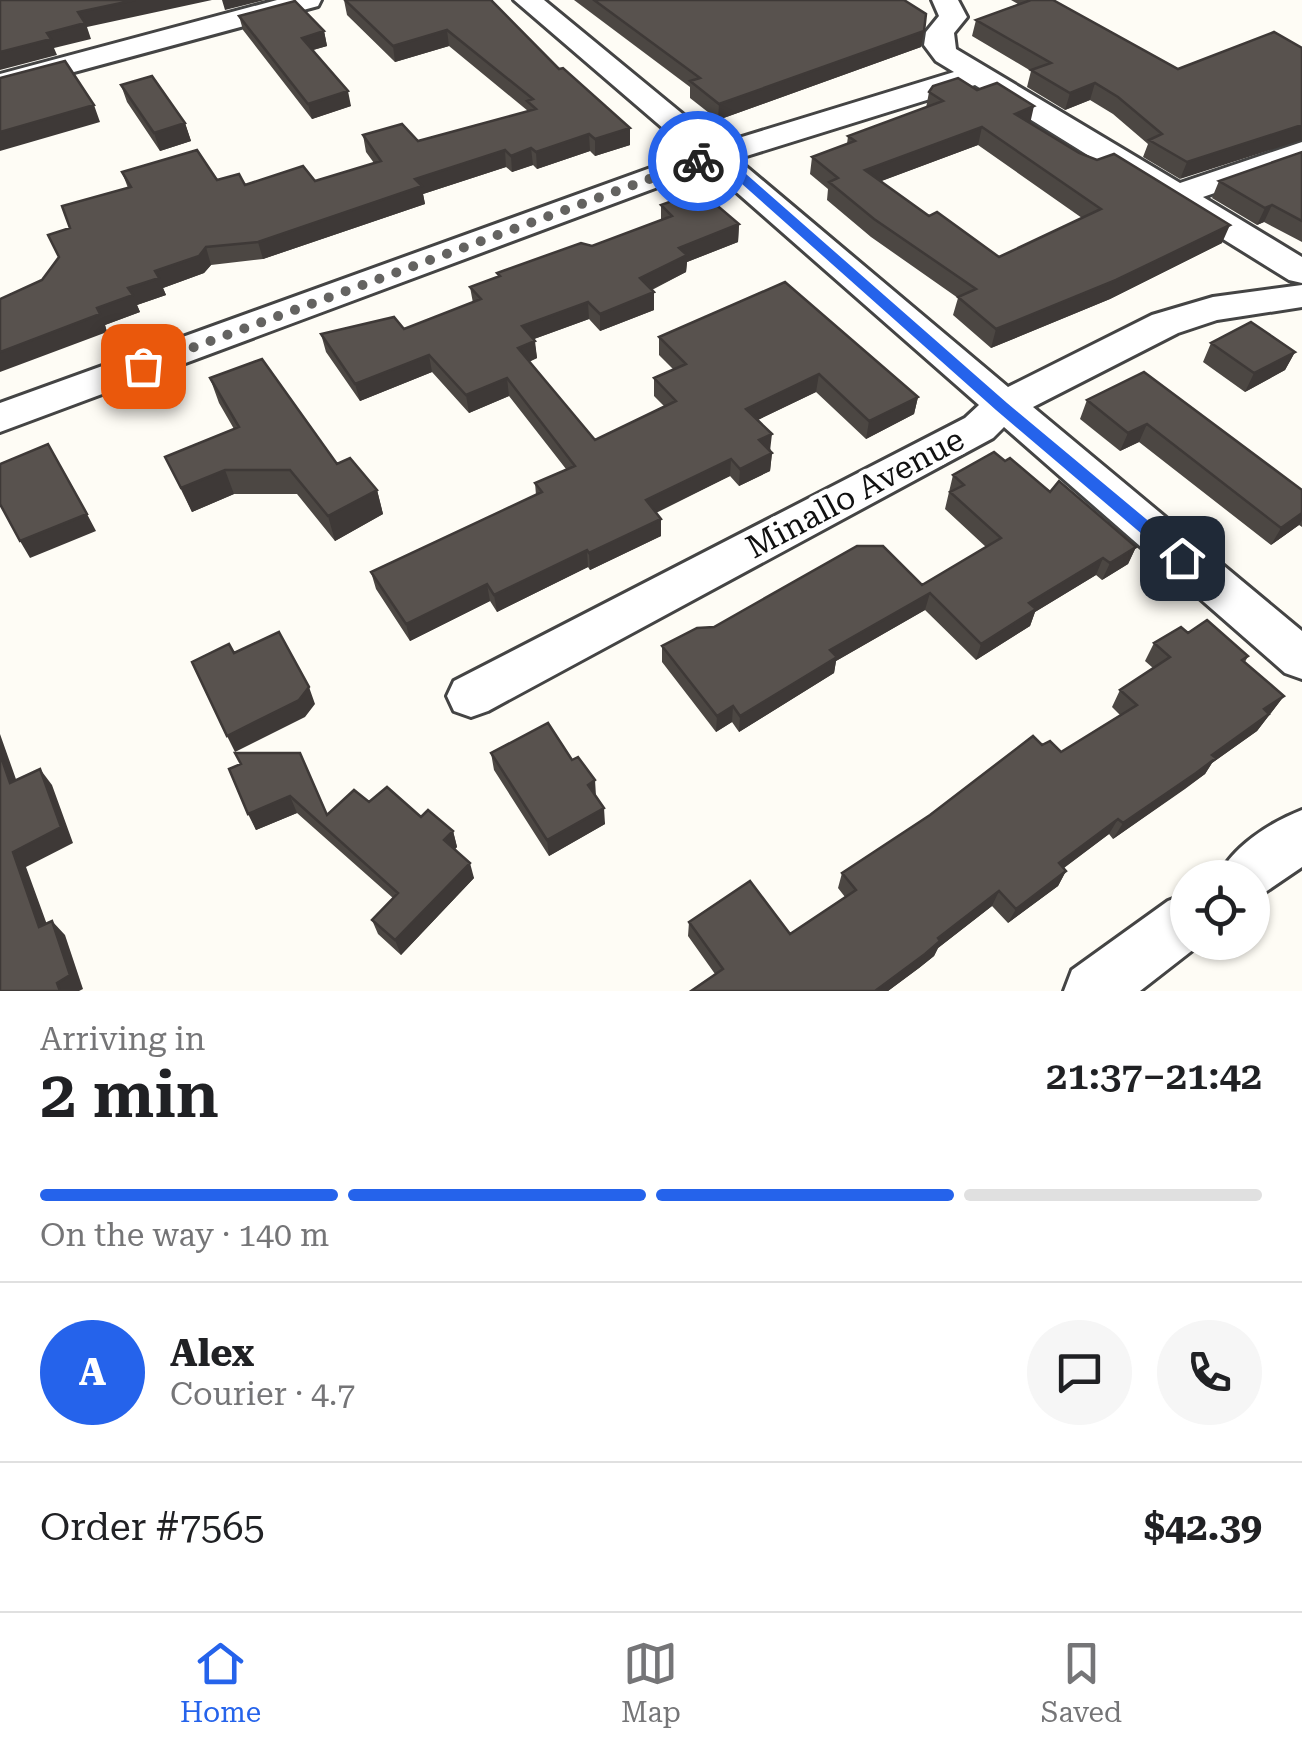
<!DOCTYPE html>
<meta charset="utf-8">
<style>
body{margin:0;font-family:"Roboto Serif",serif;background:#f6f6f6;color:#202124;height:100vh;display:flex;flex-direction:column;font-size:38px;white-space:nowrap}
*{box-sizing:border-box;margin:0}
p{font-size:32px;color:#757577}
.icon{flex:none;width:55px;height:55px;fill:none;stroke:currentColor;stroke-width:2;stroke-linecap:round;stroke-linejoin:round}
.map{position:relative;height:991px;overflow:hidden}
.panel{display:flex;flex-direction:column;background:#fff;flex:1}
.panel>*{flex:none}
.tools{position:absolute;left:1170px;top:860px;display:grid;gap:20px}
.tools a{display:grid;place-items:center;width:100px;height:100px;border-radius:50%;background:#fff;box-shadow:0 2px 8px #0004;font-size:50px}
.pin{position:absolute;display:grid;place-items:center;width:85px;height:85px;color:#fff;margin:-42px;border-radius:20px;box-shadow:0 5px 15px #0006}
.courier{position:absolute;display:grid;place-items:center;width:100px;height:100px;margin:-50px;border:8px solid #2563eb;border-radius:50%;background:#fff;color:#222;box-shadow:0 2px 12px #0007}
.overview em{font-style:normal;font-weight:600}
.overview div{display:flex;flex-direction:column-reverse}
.overview{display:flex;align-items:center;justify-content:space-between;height:170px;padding:0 40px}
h1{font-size:65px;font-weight:600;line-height:75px}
.bar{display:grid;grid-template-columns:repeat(4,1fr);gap:15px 10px;align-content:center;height:120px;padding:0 40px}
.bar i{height:12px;border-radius:8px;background:#e0e0e0}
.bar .current{background:#2563eb}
.bar p{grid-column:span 4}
.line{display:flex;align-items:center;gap:25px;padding:0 40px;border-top:2px solid #e0e0e0}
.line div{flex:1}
.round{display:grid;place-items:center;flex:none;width:105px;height:105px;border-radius:52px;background:#f6f6f6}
.menu{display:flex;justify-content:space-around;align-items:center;height:140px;border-top:2px solid #e0e0e0;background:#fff;font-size:28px;color:#757577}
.menu a{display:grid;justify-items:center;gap:5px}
.menu .current{color:#2563eb}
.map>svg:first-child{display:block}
</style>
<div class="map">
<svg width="1302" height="991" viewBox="0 0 1302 991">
<rect width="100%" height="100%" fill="#fefcf5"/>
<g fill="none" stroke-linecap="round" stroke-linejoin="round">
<defs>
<path id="minor" d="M 277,0 L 321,0 L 318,6 L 0,92 L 0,74 Z
M 514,0 L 544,0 L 719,144 L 954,72 L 936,61 L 924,45 L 926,32 L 939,16 L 932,0 L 958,0 L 967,17 L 954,33 L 956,49 L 1180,183 L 1302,142 L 1302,163 L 1203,197 L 1302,257 L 1302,283 L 1289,280 L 975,85 L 737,159 L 1008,387 L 1152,315 L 1213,297 L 1302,285 L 1302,307 L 1217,320 L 1178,333 L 1033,407 L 1302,631 L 1302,679 L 1285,673 L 1004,427 L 993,438 L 488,711 L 471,717 L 454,711 L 447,696 L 454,681 L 965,418 L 979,405 L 709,168 L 0,432 L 0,403 L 692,153 Z
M 1302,810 L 1302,867 L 1252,901 L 1252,878 L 1218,878 C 1231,847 1271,822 1302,810 Z
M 1188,893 L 1188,942 L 1203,942 L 1140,991 L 1064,991 L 1072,970 L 1168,901 Z"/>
</defs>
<use href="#minor" stroke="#444" stroke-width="6"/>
<use href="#minor" fill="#fff" fill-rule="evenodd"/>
</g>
<path fill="#4c4743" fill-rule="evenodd" d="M 344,0 L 491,0 L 630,145 L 595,156 L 590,151 L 537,169 L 533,165 L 512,172 L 506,167 L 423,194 L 425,204 L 263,259 L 211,265 L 204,273 L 163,288 L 166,295 L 137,305 L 140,312 L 105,325 L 107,332 L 42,280 L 59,257 L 70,228 L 128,188 L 122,172 L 217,180 L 245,185 L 315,181 L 374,163 L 366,152 L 363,135 L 418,141 L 528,111 L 449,46 L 395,62 L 347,15 Z
M 574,0 L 904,0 L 924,31 L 921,47 L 718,120 L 690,98 L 690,87 Z
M 1011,0 L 1053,0 L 1178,69 L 1274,32 L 1180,179 L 1143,157 L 1148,144 L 1113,114 L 1090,100 L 1065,110 L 1027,87 L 1031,71 L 972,36 L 976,20 L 1018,4 Z
M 239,16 L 324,31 L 327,46 L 313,50 L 351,106 L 312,119 L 243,30 Z
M 121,85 L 185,123 L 191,141 L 160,151 L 127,102 Z
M 929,92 L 1030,123 L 1222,243 L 1110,299 L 991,348 L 953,315 L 958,298 L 871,237 L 827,200 L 828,189 L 810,174 L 812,157 L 847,144 L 848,136 L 926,108 ZM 978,145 L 1082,218 L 999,257 L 929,216 L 881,181 Z
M 1302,152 L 1302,242 L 1264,222 L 1257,225 L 1212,198 L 1219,181 Z
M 661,205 L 739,224 L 738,242 L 687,262 L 686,272 L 652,290 L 654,310 L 600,331 L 589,319 L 534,339 L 537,358 L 529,362 L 595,440 L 664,406 L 654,396 L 654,378 L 674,370 L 659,355 L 659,337 L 918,397 L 914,414 L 866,439 L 816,392 L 758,420 L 772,453 L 770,471 L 739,486 L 730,476 L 656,512 L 661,536 L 590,570 L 588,567 L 497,612 L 490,601 L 410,641 L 376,589 L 371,572 L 536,495 L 535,483 L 566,469 L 509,396 L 469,413 L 432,372 L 360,401 L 326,352 L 321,334 L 404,329 L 473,303 L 470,287 L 498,277 L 497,273 L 592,246 L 661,220 Z
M 1211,343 L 1295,352 L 1285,370 L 1245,392 L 1203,362 Z
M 1144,372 L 1302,490 L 1302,527 L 1299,525 L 1271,545 L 1139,442 L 1120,451 L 1080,419 L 1087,400 Z
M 210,378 L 377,490 L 383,514 L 335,541 L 297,494 L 234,494 L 192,512 L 165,457 L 234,429 L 219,403 Z
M 1005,461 L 1136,547 L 1128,564 L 1102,580 L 1096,575 L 1035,612 L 1030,626 L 976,660 L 925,610 L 836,661 L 834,673 L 739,732 L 732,722 L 716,732 L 662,662 L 662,646 L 714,627 L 922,585 L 986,547 L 945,509 L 953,475 Z
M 1188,633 L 1248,656 L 1245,662 L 1284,696 L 1257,731 L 1212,763 L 1205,774 L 1113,839 L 1109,834 L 1064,868 L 1066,871 L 1058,886 L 1008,923 L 992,906 L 938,948 L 934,956 L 919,968 L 888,991 L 691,991 L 715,974 L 688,936 L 689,922 L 790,934 L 845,897 L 838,888 L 842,873 L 1042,745 L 1061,752 L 1120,715 L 1112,707 L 1120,690 L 1153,668 L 1145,661 L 1154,643 Z
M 491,753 L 596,797 L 605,824 L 549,856 L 494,770 Z
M 229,769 L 327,815 L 369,802 L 421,817 L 453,831 L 457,847 L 455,849 L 474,878 L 401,955 L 378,934 L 372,920 L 393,898 L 297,813 L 256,830 Z"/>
<path fill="#3e3937" d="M 135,0 L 212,0 L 87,27 L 91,39 L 54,48 L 57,55 L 0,70 L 0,52 L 47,33 L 78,12 Z
M 222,0 L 265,0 L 225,10 Z
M 447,30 L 449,46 L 395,62 L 393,46 Z
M 324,31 L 327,46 L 306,52 L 302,38 Z
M 924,31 L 921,47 L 718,120 L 719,104 Z
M 1095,83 L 1090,100 L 1065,110 L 1070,93 Z
M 348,91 L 351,106 L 312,119 L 308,104 Z
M 94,105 L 100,122 L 0,151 L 0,132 Z
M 1034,106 L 1030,124 L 1015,114 Z
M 185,123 L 191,141 L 160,151 L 154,133 Z
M 1302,125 L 1302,140 L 1180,179 L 1187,162 Z
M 982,127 L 978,145 L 863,188 L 865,170 Z
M 630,128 L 630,145 L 595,156 L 595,139 Z
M 589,134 L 590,151 L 537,169 L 536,152 Z
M 531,148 L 533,165 L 512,172 L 511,156 Z
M 505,150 L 506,167 L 423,194 L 425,204 L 263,259 L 258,242 L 415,179 Z
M 1272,205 L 1264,222 L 1257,225 L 1265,208 Z
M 739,224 L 738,242 L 687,262 L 686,272 L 640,295 L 640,278 L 679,248 Z
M 1230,225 L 1222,243 L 1110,299 L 991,348 L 996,329 Z
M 206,247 L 211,265 L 204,273 L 163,288 L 166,295 L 137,305 L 140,312 L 105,325 L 107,332 L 0,372 L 0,352 L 128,288 L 155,271 Z
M 654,292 L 654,310 L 600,331 L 600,314 Z
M 588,302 L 589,319 L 523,343 L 522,326 Z
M 535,341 L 537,358 L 519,366 L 518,348 Z
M 1295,352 L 1285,370 L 1245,392 L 1254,373 Z
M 429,355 L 432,372 L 360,401 L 355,384 Z
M 819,374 L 816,392 L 745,426 L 746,409 Z
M 507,378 L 509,396 L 469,413 L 466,395 Z
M 918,397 L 914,414 L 866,439 L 869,421 Z
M 1147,424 L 1139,442 L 1120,451 L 1128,433 Z
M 772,434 L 770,451 L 759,440 Z
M 772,453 L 770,471 L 739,486 L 740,469 Z
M 731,459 L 730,476 L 646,518 L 646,500 Z
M 225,470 L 234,494 L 192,512 L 181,488 Z
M 377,490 L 383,514 L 335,541 L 328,516 Z
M 1302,513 L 1302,520 L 1299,525 L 1271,545 L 1281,528 Z
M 87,514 L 96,531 L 30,558 L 20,541 Z
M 661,519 L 661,536 L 590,570 L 589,553 Z
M 1136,547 L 1128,564 L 1102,580 L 1110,563 Z
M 587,550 L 588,567 L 497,612 L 494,595 Z
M 1103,558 L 1096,575 L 1035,612 L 1030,626 L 976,660 L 981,644 L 1029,603 Z
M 487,584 L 490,601 L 410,641 L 406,624 Z
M 930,593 L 925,610 L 836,661 L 834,673 L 739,732 L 740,716 L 830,650 Z
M 309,687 L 315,704 L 305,717 L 235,752 L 227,736 Z
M 1284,696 L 1257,731 L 1212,763 L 1205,774 L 1185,789 L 1113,839 L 1123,823 L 1264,709 Z
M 733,706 L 732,722 L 716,732 L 717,716 Z
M 0,734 L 23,799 L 10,783 L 0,754 Z
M 40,769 L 52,785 L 73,843 L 26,867 L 53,941 L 39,927 L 13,852 Z
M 595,780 L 596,796 L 588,785 Z
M 290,796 L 297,813 L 256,830 L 248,814 Z
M 604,808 L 605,824 L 549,856 L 547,840 Z
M 1118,819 L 1109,834 L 1050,878 L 1059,863 Z
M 453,831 L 457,847 L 448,856 L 444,840 Z
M 470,863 L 474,878 L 401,955 L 395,940 Z
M 1066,871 L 1058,886 L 1008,923 L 1016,909 Z
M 999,891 L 992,906 L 938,948 L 934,956 L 919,968 L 888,991 L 875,991 L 938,938 Z
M 52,921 L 65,935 L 83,989 L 79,991 L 60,991 L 57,983 Z"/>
<path fill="#58524e" stroke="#3e3937" stroke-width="2.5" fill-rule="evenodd" d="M 0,0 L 135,0 L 78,12 L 85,23 L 47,33 L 51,39 L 0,52 Z
M 345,0 L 491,0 L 559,69 L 563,68 L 630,128 L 595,139 L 589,134 L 536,152 L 531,148 L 511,156 L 505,150 L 415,179 L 422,186 L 258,242 L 206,247 L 199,256 L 155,271 L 159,278 L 128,288 L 133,295 L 97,308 L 100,314 L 0,352 L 0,299 L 42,280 L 59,257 L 48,235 L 70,228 L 62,206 L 131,187 L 122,172 L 197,150 L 217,180 L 239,174 L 245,185 L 303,166 L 315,181 L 381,161 L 363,135 L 402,124 L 418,141 L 536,109 L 527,101 L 533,99 L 447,30 L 393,46 Z
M 594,0 L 904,0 L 926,14 L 924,31 L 719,104 L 690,81 L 700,78 Z
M 1031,0 L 1053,0 L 1178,69 L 1274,32 L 1302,48 L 1302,125 L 1187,162 L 1149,140 L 1162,134 L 1118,97 L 1095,83 L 1070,93 L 1031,70 L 1051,63 L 976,20 Z
M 295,1 L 324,31 L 302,38 L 348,91 L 308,104 L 239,16 Z
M 65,61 L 94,105 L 0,132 L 0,78 Z
M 152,76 L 185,123 L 154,133 L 121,85 Z
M 958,78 L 977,90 L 997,83 L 1034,106 L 1015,114 L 1079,153 L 1097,160 L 1114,154 L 1230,225 L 1116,280 L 996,329 L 958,297 L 976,289 L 874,219 L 829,182 L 838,178 L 812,157 L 855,141 L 848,136 L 943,101 L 929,92 L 933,86 ZM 982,127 L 1101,209 L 999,257 L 937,212 L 929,216 L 865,170 Z
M 1302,152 L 1302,221 L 1272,205 L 1265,208 L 1219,181 Z
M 700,191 L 739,224 L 679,248 L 687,255 L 640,278 L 654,292 L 600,314 L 588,302 L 522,326 L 535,341 L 518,348 L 595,440 L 676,401 L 654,378 L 686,364 L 659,337 L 785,282 L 918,397 L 869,421 L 819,374 L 746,409 L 772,434 L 759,440 L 772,453 L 740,469 L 731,459 L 646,500 L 661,519 L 589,553 L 587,550 L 494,595 L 487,584 L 406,624 L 371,572 L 542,492 L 535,483 L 575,466 L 507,378 L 466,395 L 429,355 L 355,384 L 321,334 L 394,317 L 404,329 L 481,299 L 470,287 L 500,276 L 497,273 L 581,243 L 592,246 L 672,216 L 661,205 Z
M 1251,322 L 1295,352 L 1254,373 L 1211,343 Z
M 262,359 L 337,464 L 350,458 L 377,490 L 328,516 L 290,470 L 225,470 L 181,488 L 165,457 L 239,427 L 210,378 Z
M 1144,372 L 1302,490 L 1302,513 L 1281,528 L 1147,424 L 1128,433 L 1087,400 Z
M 48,444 L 87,514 L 20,541 L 0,504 L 0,464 Z
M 994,452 L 1005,461 L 1010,458 L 1050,492 L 1059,481 L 1136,547 L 1110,563 L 1103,558 L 1029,603 L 1036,609 L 981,644 L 930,593 L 830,650 L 837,657 L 740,716 L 733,706 L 717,716 L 662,646 L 697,628 L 714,627 L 857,546 L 883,546 L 922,585 L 1001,538 L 950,492 L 964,485 L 953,475 Z
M 1207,620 L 1248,656 L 1242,660 L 1284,696 L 1264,709 L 1269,714 L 1212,755 L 1216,758 L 1196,773 L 1123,823 L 1118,819 L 1059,863 L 1066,871 L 1016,909 L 999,891 L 938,938 L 940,941 L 925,954 L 875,991 L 691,991 L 723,969 L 689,922 L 750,881 L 790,934 L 856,890 L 842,873 L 930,815 L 1033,736 L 1042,745 L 1050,741 L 1061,752 L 1137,705 L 1120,690 L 1170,657 L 1154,643 L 1181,627 L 1188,633 Z
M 279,632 L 309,687 L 299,700 L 227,736 L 192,662 L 229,644 L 234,653 Z
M 548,723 L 572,760 L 578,757 L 595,780 L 588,785 L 604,808 L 547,840 L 491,753 Z
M 235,753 L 300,753 L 327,815 L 354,790 L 369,802 L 387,787 L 421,817 L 428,810 L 453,831 L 444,840 L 470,863 L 395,940 L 372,920 L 398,893 L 290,796 L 248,814 L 229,769 L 241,764 Z
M 0,754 L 10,783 L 40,769 L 61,827 L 13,852 L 39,927 L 52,921 L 70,975 L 57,983 L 60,991 L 0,991 Z"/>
<path fill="#2563eb" d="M 712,152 L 721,152 L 1007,403 L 1188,554 L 1188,563 L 1176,563 L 996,410 L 714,159 L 698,165 L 692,161 Z"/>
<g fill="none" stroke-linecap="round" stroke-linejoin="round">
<path stroke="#646361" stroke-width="10" stroke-dasharray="0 18" d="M 143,366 L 698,161"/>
</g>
<g text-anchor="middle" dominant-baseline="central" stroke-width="10" stroke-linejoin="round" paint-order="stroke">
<g font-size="32" fill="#111" stroke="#fff">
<text transform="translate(855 493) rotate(-28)">Minallo Avenue</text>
</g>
</g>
</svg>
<div class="tools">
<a><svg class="icon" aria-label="locate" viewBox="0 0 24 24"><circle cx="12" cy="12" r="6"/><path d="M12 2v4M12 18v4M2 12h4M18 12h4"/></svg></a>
</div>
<div class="pin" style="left:143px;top:366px;background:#ea580c"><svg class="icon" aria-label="bag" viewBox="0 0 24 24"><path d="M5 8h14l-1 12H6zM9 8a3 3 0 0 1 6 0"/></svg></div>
<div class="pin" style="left:1182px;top:558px;background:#1f2937"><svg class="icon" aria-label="home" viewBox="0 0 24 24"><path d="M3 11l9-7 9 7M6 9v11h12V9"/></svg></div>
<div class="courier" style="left:698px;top:161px"><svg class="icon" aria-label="bike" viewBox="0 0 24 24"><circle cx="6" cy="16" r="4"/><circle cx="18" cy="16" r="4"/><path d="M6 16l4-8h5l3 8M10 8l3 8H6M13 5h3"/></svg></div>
</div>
<section class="panel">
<div class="overview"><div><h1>2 min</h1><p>Arriving in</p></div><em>21:37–21:42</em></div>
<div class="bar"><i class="current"></i><i class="current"></i><i class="current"></i><i></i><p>On the way · 140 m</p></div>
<div class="line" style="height:180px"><b class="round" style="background:#2563eb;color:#fff">A</b><div><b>Alex</b><p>Courier · 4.7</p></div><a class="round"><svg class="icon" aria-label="chat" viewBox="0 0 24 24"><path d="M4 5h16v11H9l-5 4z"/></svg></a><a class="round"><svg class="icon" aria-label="phone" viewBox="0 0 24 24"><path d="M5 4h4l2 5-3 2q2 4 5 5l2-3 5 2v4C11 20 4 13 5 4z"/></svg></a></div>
<div class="line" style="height:130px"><div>Order #7565</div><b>$42.39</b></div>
</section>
<nav class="menu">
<a class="current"><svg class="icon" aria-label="home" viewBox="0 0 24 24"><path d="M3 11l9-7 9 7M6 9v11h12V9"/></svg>Home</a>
<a><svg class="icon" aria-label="map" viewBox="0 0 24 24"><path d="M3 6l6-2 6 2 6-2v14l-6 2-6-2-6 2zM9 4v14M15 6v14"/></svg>Map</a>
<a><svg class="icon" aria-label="saved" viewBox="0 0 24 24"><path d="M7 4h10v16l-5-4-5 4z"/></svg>Saved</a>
</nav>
